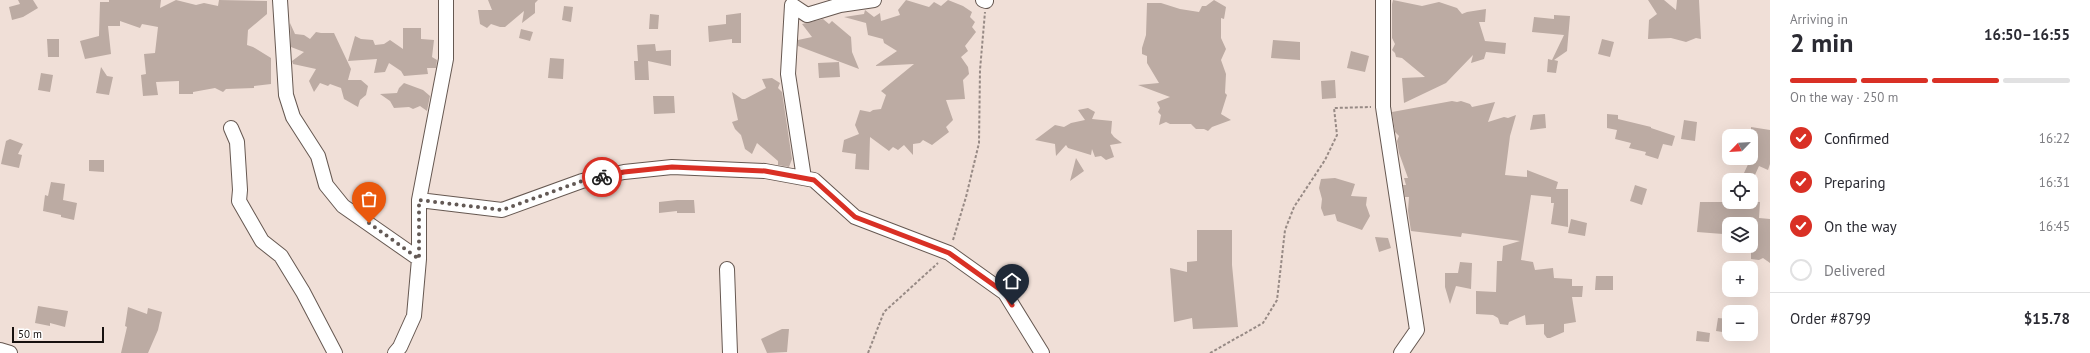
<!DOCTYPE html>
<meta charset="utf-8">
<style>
body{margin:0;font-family:"PT Sans",sans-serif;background:#f7f7f7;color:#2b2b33;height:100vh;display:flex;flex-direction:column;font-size:15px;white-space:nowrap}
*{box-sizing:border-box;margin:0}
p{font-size:13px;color:#7c7c81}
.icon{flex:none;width:22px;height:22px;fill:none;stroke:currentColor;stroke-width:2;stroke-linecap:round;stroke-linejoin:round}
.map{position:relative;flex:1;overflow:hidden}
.drawer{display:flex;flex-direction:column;background:#fff;width:320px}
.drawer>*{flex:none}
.needle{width:26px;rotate:245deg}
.tools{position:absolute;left:1722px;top:129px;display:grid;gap:8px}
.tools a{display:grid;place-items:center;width:36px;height:36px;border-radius:8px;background:#fff;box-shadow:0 4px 16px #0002;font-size:20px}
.scale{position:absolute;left:12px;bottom:10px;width:92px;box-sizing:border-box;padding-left:4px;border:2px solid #17110f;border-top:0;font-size:11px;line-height:14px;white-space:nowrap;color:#17110f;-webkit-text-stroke:3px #fff;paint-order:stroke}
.pin{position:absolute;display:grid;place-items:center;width:34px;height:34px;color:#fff;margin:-41px -17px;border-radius:50% 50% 50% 0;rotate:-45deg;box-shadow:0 0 4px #0007}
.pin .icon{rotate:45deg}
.courier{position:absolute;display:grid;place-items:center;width:40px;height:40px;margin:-20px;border:3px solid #d93025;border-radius:50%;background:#fff;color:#222;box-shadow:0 1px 5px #0007}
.headline em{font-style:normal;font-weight:700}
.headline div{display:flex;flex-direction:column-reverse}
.headline{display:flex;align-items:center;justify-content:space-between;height:68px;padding:0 20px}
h1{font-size:26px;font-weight:700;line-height:30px}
.bar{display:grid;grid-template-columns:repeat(4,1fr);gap:6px 4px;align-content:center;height:48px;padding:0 20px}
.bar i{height:5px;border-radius:3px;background:#e1e1e2}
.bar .on{background:#d93025}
.bar p{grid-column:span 4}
.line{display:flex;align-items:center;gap:10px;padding:0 20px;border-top:1px solid #e1e1e2}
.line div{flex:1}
ol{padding:0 20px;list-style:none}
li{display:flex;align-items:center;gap:12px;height:44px}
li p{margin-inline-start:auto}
li .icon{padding:4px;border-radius:50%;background:#d93025;color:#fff;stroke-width:4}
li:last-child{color:#7c7c81}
li i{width:22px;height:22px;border:2px solid #e1e1e2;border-radius:50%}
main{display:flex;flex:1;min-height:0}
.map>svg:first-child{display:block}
</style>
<main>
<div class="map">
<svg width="1770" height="353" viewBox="0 0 1770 353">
<rect width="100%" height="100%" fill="#f0dfd7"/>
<path fill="#bcaba3" d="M 18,0 L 33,0 L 38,8 L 23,17 L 12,20 L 9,7 L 20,4 Z
M 109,0 L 161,0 L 160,8 L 176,0 L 196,5 L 204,3 L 218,6 L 219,0 L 267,1 L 267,14 L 248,30 L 247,45 L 253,47 L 271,58 L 271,84 L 254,86 L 254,88 L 226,89 L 223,92 L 215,88 L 193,92 L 193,94 L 179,94 L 179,81 L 156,82 L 158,95 L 143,96 L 141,75 L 146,74 L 144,54 L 155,53 L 158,27 L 142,24 L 140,28 L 120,21 L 120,26 L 108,26 L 111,54 L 85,59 L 80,41 L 99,36 L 100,2 L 109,2 Z
M 488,0 L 538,0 L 535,3 L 535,13 L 522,23 L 524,11 L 505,27 L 500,27 L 491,24 L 487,28 L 480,24 L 478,10 L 492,10 Z
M 906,0 L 929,7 L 934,2 L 941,6 L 948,0 L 963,6 L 972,12 L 970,17 L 975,22 L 972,27 L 976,32 L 965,46 L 968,51 L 961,57 L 968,67 L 969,74 L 963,80 L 965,99 L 946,100 L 953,120 L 946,127 L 949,132 L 932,145 L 923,140 L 920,143 L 913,144 L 913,155 L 904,145 L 898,150 L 893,147 L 889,151 L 870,137 L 869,170 L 855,169 L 856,154 L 842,152 L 844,140 L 859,134 L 855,125 L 860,110 L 870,112 L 873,110 L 881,109 L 886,95 L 881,91 L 914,64 L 875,66 L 897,51 L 884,43 L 883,39 L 868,35 L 866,23 L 844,17 L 864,14 L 865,10 L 874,17 L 880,13 L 881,21 L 900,15 L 898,10 Z
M 1214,0 L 1226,7 L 1224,19 L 1221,18 L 1221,38 L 1226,49 L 1221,60 L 1226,74 L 1225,93 L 1227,95 L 1221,114 L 1231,120 L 1212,127 L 1208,131 L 1204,129 L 1196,129 L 1191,124 L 1170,124 L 1166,122 L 1159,125 L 1161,115 L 1158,112 L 1160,108 L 1157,102 L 1170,97 L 1138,85 L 1159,83 L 1147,63 L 1147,56 L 1142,54 L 1142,48 L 1146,35 L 1147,3 L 1161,3 L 1180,9 L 1199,12 L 1202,6 L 1206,6 Z
M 1393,0 L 1422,6 L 1439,2 L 1457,8 L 1462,14 L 1467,12 L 1486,9 L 1485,22 L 1479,22 L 1485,41 L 1506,43 L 1505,54 L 1486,52 L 1484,59 L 1471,63 L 1473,55 L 1446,83 L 1404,103 L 1402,78 L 1425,77 L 1402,58 L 1396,57 L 1395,53 L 1392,50 L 1395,44 L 1392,38 L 1392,4 Z
M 1648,0 L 1664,0 L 1676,10 L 1677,0 L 1699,0 L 1701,39 L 1696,38 L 1686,42 L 1671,38 L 1648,39 L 1649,20 L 1657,14 Z
M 564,6 L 573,7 L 571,22 L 562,20 Z
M 741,13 L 741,43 L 732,43 L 732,39 L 709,42 L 708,26 L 726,24 L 726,15 Z
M 650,14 L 659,15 L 658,29 L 649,29 Z
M 1554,15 L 1570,16 L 1567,51 L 1554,60 L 1558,61 L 1556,73 L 1547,72 L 1548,59 L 1552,60 L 1564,35 L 1532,32 L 1534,17 L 1554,19 Z
M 823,19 L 829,24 L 832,21 L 851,37 L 852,52 L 859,69 L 798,46 L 798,40 L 812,37 L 802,24 Z
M 290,23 L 295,34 L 304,35 L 310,39 L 316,32 L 321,33 L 334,33 L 351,69 L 348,80 L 361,80 L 368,86 L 366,95 L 360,100 L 358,107 L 344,99 L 341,88 L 330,84 L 328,86 L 320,83 L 314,92 L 309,81 L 316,69 L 293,64 L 292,61 L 304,52 L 291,47 Z
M 403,28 L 421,28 L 421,39 L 434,40 L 432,57 L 437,60 L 436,68 L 427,68 L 428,74 L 404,76 L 401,71 L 389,63 L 385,72 L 374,73 L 377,59 L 348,61 L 355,36 L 361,39 L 373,40 L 375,45 L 384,44 L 390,40 L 403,49 Z
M 521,29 L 533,32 L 530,41 L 519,38 Z
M 47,39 L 59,39 L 59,57 L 48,57 Z
M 1602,39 L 1614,42 L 1610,57 L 1598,54 Z
M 1273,40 L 1300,42 L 1300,60 L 1271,58 Z
M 655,44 L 656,51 L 671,50 L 671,66 L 648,61 L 649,80 L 635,80 L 634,61 L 638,61 L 637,45 Z
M 1351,51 L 1369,56 L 1365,72 L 1347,68 Z
M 550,58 L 564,59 L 563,79 L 548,78 Z
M 839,62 L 840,77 L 819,78 L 818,63 Z
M 101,67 L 107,76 L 113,77 L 109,95 L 96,93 Z
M 41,73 L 53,75 L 50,92 L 38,90 Z
M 772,78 L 780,83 L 778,88 L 782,92 L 792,159 L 789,167 L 778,165 L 778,161 L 757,143 L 752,154 L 745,149 L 741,135 L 735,129 L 732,122 L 738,120 L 732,92 L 742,99 L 745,99 L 766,88 L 762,79 Z
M 1335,80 L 1336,98 L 1322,99 L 1321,81 Z
M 404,83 L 423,90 L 430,96 L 427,111 L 420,106 L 413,109 L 409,107 L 394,108 L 390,101 L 380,94 L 397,93 L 399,88 Z
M 653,96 L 674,96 L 675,113 L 654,114 Z
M 1452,101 L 1457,102 L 1461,101 L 1470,104 L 1472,107 L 1495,102 L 1488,122 L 1504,117 L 1508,118 L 1516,115 L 1510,136 L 1505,175 L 1527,177 L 1527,170 L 1558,182 L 1556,189 L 1568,189 L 1568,227 L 1551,224 L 1554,203 L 1551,203 L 1551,197 L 1531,195 L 1521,260 L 1533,262 L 1535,270 L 1553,268 L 1554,278 L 1572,279 L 1572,286 L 1583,286 L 1582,297 L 1572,297 L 1576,322 L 1564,324 L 1564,332 L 1550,338 L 1547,338 L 1544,334 L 1544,324 L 1526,325 L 1525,315 L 1509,322 L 1508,325 L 1500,324 L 1498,318 L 1493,315 L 1476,314 L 1476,291 L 1496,292 L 1497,261 L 1502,261 L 1503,246 L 1520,241 L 1462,233 L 1461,237 L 1411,231 L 1408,211 L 1409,197 L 1405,197 L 1403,185 L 1406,185 L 1404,178 L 1408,178 L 1399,153 L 1397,141 L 1399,136 L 1395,132 L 1392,112 Z
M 1088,108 L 1095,112 L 1092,119 L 1112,121 L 1111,133 L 1114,137 L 1122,143 L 1110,145 L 1114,157 L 1106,160 L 1101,156 L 1095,157 L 1092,149 L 1091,155 L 1068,148 L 1066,145 L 1056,156 L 1055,144 L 1035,140 L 1055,125 L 1064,127 L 1071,123 L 1085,120 L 1078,110 Z
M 1545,114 L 1546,128 L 1530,130 L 1533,115 Z
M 1607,114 L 1618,115 L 1618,119 L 1651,127 L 1651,128 L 1675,136 L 1672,146 L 1663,144 L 1658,159 L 1645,155 L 1646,152 L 1629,148 L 1631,143 L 1615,139 L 1617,130 L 1607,128 Z
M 1684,120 L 1697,122 L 1695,141 L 1681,139 Z
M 1751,127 L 1770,130 L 1770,164 L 1768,170 L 1759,166 L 1754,177 L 1744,173 L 1751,158 Z
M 10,139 L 23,144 L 18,154 L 22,155 L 19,168 L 1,164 L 6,141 Z
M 1076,158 L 1084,171 L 1070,181 Z
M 89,160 L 104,160 L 104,172 L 89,171 Z
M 1335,178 L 1355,184 L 1351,196 L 1367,197 L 1366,205 L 1370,216 L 1362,230 L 1337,221 L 1335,214 L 1324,216 L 1321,208 L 1322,199 L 1319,188 L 1321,179 Z
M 51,182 L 65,184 L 63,200 L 77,203 L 74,220 L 61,217 L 61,215 L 43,211 L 45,195 L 48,196 Z
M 1635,185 L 1647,189 L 1642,205 L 1630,201 Z
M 677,200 L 694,200 L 695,213 L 677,213 L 677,211 L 659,213 L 659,202 Z
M 1700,202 L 1760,202 L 1759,218 L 1770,219 L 1770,263 L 1763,258 L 1759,260 L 1751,259 L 1751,224 L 1723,224 L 1723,234 L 1697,232 Z
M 1571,219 L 1587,223 L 1585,236 L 1568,233 Z
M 1197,230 L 1232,230 L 1232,265 L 1238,327 L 1193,329 L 1192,318 L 1174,322 L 1170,268 L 1187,272 L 1187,262 L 1197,261 Z
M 1375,237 L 1388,238 L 1391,248 L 1379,252 Z
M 1460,262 L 1472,263 L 1471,289 L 1456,286 L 1450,304 L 1445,287 L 1445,273 L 1458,273 Z
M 1596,276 L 1613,276 L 1613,290 L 1595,290 Z
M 38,306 L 68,311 L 65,327 L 50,323 L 50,326 L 35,323 Z
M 128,307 L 147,314 L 148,308 L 162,312 L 158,330 L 148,353 L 121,353 L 127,327 L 125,326 Z
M 1718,318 L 1729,319 L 1729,333 L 1716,331 Z
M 782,329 L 789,329 L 787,352 L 767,353 L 761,339 Z
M 1697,331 L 1710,333 L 1709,342 L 1696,341 Z"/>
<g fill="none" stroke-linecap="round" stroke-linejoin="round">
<defs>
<path id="minor" d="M 280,0 L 286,95 L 293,117 L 318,156 L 326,185 L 343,206 L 419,259
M 983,0 L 986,1
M 1383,0 L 1383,107 L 1417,330 L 1401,353
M 231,128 L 237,142 L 240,190 L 239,201 L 262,241 L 281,256 L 303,292 L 335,353
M 804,178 L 788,74 L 792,5 L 807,15 L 840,5 L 874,0
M 419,200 L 502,210 L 582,181 L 624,172 L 672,167 L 765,171 L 814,180 L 855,217 L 949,253 L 1005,293 L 1042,353
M 727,269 L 730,353
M 0,350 L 10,353
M 395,353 L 400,347 L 414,316 L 419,259 L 419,200 L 446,59 L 446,0"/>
</defs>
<use href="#minor" stroke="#665851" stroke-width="16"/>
<path stroke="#978a85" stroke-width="2" stroke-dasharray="3 2" stroke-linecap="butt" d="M 953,240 L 966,197 L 979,143 L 980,70 L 985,12
M 868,353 L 884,312 L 938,263
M 1210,353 L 1263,323 L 1277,300 L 1285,230 L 1294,207 L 1325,160 L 1337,135 L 1334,108 L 1371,107"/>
<use href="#minor" stroke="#fff" stroke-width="14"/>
</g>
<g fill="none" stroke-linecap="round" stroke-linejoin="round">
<path stroke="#635955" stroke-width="4" stroke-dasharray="0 7.2" d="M 369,223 L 419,259 L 419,200 L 502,210 L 582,181 L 602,177"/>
<path stroke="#d93025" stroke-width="5" d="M 602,177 L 624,172 L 672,167 L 765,171 L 814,180 L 855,217 L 949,253 L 1005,293 L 1012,305"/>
</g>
</svg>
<div class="tools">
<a><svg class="needle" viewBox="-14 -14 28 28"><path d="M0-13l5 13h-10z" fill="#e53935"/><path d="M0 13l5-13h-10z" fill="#7c7c81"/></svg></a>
<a><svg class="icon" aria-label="locate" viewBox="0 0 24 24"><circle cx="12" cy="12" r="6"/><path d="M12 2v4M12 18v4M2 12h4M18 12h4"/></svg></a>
<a><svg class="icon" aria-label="layers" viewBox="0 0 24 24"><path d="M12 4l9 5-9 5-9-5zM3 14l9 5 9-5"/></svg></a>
<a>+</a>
<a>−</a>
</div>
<div class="scale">50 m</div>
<div class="pin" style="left:369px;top:223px;background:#ea580c"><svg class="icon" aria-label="bag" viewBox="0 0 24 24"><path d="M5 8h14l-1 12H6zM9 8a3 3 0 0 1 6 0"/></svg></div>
<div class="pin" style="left:1012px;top:305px;background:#1f2937"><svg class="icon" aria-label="home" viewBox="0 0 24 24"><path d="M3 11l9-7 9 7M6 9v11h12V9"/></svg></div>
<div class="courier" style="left:602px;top:177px"><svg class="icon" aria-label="bike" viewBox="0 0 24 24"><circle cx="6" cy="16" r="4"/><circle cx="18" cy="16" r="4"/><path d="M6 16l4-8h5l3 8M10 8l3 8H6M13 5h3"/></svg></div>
</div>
<section class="drawer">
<div class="headline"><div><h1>2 min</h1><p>Arriving in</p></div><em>16:50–16:55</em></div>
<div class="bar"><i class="on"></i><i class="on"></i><i class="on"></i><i></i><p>On the way · 250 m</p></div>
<ol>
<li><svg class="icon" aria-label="check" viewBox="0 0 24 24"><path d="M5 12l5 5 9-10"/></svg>Confirmed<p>16:22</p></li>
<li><svg class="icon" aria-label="check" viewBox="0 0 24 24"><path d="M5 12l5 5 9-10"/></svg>Preparing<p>16:31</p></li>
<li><svg class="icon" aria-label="check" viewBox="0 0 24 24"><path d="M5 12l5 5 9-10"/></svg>On the way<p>16:45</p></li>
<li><i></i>Delivered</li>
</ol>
<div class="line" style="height:52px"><div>Order #8799</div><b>$15.78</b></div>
</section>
</main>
